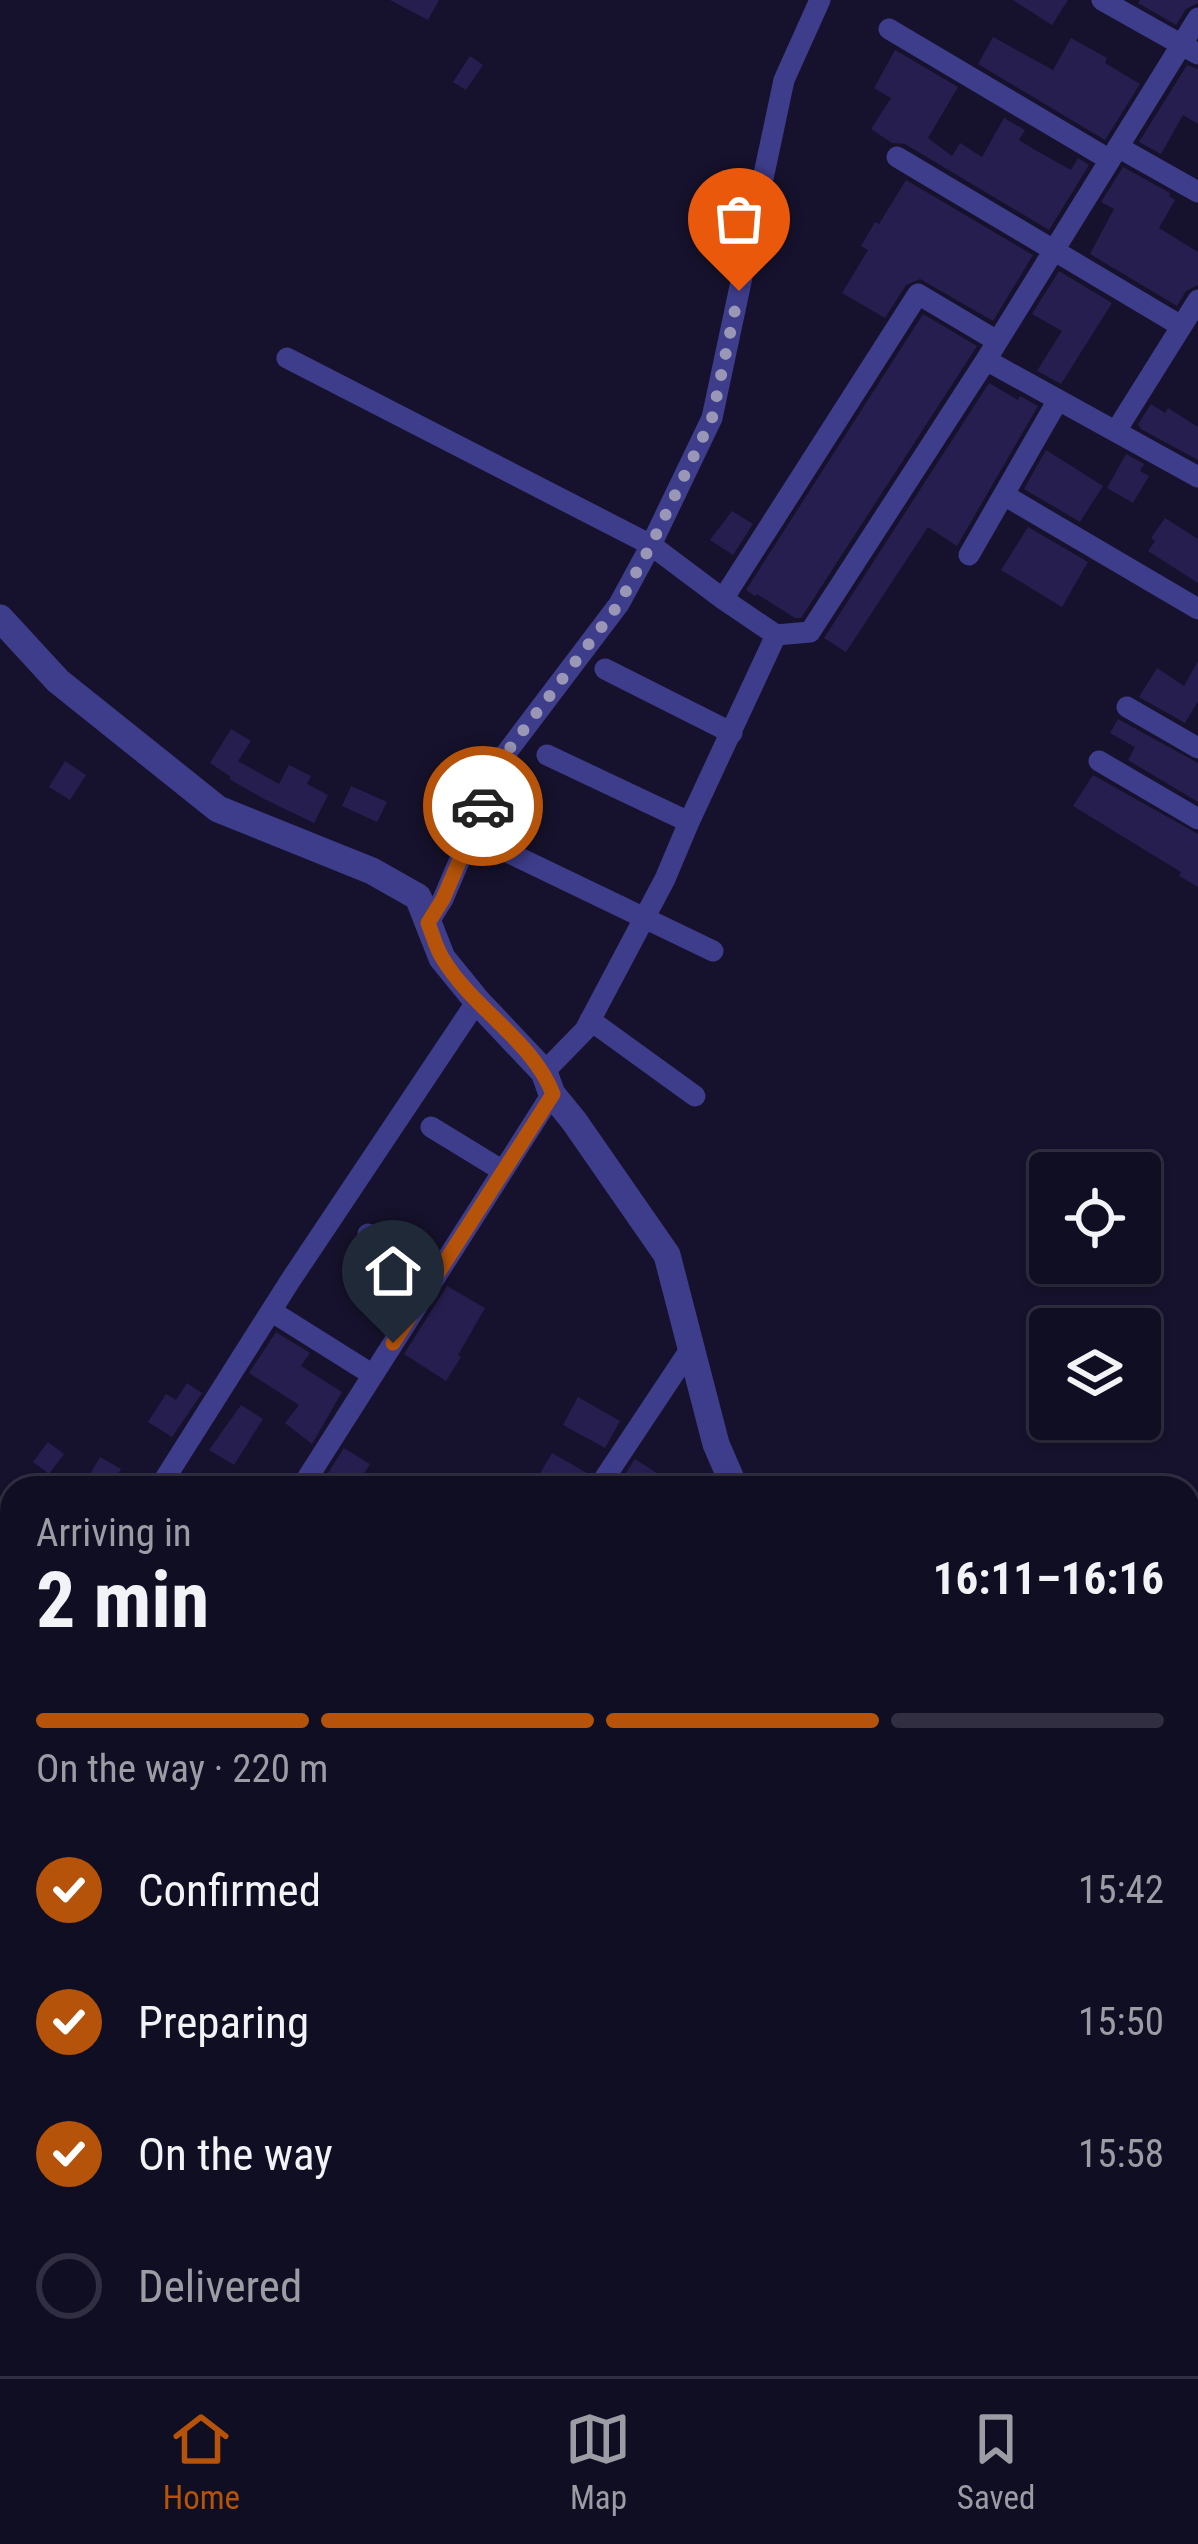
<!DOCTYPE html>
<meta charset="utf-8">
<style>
body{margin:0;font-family:"Roboto Condensed",sans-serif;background:#19172a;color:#f1f3f6;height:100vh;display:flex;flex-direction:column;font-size:45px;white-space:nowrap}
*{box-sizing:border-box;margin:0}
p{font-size:39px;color:#9c9ca5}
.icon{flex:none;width:66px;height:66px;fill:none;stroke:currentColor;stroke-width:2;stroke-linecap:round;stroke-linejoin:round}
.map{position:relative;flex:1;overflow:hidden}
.side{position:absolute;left:0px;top:1476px;width:1200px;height:900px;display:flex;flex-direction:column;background:#100e22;border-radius:36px 36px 0 0;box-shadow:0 3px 9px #0004,0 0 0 3px #302e40}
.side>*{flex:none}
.tools{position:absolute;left:1029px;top:1152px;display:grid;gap:24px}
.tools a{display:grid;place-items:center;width:132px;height:132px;border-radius:12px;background:#100e22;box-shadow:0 3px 9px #0004,0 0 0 3px #302e40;font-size:60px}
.pin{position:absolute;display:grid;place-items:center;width:102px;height:102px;color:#fff;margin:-123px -51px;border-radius:50% 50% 50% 0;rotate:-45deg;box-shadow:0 0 12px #0007}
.pin .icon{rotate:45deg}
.courier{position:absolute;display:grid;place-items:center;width:120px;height:120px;margin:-60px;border:9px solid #b45309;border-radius:50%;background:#fff;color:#222;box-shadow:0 3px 15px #0007}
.summary em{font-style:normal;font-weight:700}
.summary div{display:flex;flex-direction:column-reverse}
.summary{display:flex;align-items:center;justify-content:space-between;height:204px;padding:0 36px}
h1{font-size:78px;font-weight:700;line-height:90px}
.bar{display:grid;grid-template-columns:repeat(4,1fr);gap:18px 12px;align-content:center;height:144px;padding:0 36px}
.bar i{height:15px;border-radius:9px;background:#302e40}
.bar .selected{background:#b45309}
.bar p{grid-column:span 4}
ol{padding:0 36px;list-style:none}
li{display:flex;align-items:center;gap:36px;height:132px}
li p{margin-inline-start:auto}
li .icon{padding:12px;border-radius:50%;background:#b45309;color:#fff;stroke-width:4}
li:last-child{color:#9c9ca5}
li i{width:66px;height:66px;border:6px solid #302e40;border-radius:50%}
.tabs{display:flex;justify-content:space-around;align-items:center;height:168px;border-top:3px solid #302e40;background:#100e22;font-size:33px;color:#9c9ca5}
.tabs a{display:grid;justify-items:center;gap:6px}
.tabs .selected{color:#b45309}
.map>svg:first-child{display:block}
</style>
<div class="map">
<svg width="1198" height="2376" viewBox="0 0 1198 2376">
<rect width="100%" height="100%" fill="#16122d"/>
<path fill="#261e4e" d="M 390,0 L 439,0 L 428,20 Z
M 1013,0 L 1068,0 L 1052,25 Z
M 1140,0 L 1198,0 L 1198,3 L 1186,9 L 1176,25 L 1138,3 Z
M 993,37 L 1053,70 L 1071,38 L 1107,58 L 1105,63 L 1140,84 L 1105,140 L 978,64 Z
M 895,50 L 958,87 L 928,138 L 952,156 L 960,143 L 982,157 L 1004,118 L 1025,130 L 1019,140 L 1035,150 L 1071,170 L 1078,158 L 1089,165 L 1049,230 L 905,144 L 892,143 L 871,129 L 891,98 L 874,88 Z
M 470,56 L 483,65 L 466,90 L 453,82 Z
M 1187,65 L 1198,69 L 1198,124 L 1183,115 L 1161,154 L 1139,142 Z
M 1123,167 L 1170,193 L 1169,196 L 1175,200 L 1159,228 L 1198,252 L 1198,285 L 1186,291 L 1177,306 L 1090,254 L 1114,209 L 1101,202 Z
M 906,180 L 1033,255 L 993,321 L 920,279 L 906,285 L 885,318 L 842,293 L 868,250 L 861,246 L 875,222 L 879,224 Z
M 1059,271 L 1112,303 L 1061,384 L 1037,371 L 1062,331 L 1032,314 Z
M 923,314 L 977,346 L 801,618 L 795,618 L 757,594 L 755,596 L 746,590 Z
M 989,383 L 1018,400 L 1020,396 L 1038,406 L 957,546 L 928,527 L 846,652 L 824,638 Z
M 1151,404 L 1165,413 L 1168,408 L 1198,427 L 1198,460 L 1141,429 L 1138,424 Z
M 1046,450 L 1103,486 L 1080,522 L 1024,489 Z
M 1126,454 L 1144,464 L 1140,471 L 1149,476 L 1133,503 L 1107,488 Z
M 732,511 L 753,524 L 733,555 L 710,540 Z
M 1165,518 L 1198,539 L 1198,583 L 1148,551 L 1155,541 L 1151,538 Z
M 1028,527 L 1088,562 L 1062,607 L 1001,570 Z
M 1198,661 L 1198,701 L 1185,723 L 1139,697 L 1157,668 L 1184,686 Z
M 1118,719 L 1198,763 L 1198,802 L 1128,760 L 1135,747 L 1110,733 Z
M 231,729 L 251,741 L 238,761 L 279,784 L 289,765 L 311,776 L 307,784 L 328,795 L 314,823 L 264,799 L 229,779 L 231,777 L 210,763 Z
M 65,761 L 86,775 L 70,800 L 49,787 Z
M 1093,775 L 1198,834 L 1198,887 L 1179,876 L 1181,872 L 1073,806 Z
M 351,786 L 387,802 L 377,822 L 342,806 Z
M 447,1286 L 485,1308 L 458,1355 L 461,1357 L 446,1381 L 404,1354 Z
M 276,1332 L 310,1353 L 301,1366 L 342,1392 L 312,1444 L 285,1423 L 299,1405 L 249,1373 Z
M 187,1383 L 202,1393 L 172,1437 L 148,1422 L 166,1394 L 176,1400 Z
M 578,1397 L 620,1421 L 605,1448 L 563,1425 Z
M 241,1405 L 263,1419 L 234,1465 L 209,1450 Z
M 48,1442 L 64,1454 L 49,1474 L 33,1462 Z
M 344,1448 L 370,1464 L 355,1488 L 334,1488 L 323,1481 Z
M 552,1453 L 589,1474 L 583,1488 L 558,1488 L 538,1477 Z
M 100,1457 L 121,1469 L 110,1488 L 82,1488 Z
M 635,1459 L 680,1488 L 616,1488 Z"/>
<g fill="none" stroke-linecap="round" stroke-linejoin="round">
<path stroke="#3e3d8b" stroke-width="21" d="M 1102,0 L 1198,54
M 1198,18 L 986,360 L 1198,477
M 889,29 L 1110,160
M 1118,147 L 1198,192
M 897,157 L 1181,326
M 287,358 L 651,545 L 723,599
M 986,360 L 810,632 L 776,635 L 723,599 L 918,294 L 997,341
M 1116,431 L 1198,300
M 1004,495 L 1198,609
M 969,555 L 1058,400
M 605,669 L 732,733
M 1127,707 L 1198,748
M 547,755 L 689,822
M 1099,761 L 1198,819
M 497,847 L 713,951
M 428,923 L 443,899 L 504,756 L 619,604 L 651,545 L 712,418 L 784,80 L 820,0
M 590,1020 L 695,1096
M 544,1072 L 585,1030 L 665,879 L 689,822 L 776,635
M 431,1127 L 503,1171
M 368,1234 L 434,1279
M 271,1311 L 373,1375
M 159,1488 L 290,1281 L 477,1001
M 301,1488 L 552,1094
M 598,1488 L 691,1348
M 0,1530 L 12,1537
M 0,1869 L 12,1860
M 1188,1926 L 1198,1931
M 0,2148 L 12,2128
M 0,2198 L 4,2223 L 12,2231
M 0,2321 L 12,2333
M 552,2364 L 548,2372 L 556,2376
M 714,2364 L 718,2376
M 775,2376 L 783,2364"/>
<path stroke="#3e3d8b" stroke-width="27" d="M 0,618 L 58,681 L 218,809 L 372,871 L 418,897 L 442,958 L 477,1001 L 544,1072 L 552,1094 L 574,1121 L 667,1255 L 716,1444 L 735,1488
M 1093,2364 L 1100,2376"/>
</g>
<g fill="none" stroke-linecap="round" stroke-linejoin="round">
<path stroke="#9996b6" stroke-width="12" stroke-dasharray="0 21.6" d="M 483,806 L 504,756 L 619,604 L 651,545 L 712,418 L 739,291"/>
<path stroke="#b45309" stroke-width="15" d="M 393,1343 L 553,1094 C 532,1040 473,1009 443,959 C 436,949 433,935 428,923 L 443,899 L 483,806"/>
</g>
</svg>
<div class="tools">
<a><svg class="icon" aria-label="locate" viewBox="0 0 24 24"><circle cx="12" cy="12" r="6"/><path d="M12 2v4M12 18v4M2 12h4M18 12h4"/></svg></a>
<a><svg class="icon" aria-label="layers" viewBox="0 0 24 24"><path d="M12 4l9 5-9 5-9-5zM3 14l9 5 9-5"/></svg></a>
</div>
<div class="pin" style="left:739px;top:291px;background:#ea580c"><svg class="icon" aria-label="bag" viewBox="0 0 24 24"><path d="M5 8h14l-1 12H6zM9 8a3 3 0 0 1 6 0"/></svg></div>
<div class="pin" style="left:393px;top:1343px;background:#1f2937"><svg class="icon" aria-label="home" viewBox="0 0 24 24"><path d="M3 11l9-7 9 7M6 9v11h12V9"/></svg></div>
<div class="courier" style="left:483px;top:806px"><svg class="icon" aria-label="car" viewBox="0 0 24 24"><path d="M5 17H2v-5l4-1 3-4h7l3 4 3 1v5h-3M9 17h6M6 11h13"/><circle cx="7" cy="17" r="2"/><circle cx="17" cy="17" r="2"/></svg></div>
<section class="side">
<div class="summary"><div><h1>2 min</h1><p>Arriving in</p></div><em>16:11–16:16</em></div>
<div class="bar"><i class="selected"></i><i class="selected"></i><i class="selected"></i><i></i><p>On the way · 220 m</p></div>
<ol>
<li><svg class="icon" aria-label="check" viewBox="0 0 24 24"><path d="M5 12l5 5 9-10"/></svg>Confirmed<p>15:42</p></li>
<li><svg class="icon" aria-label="check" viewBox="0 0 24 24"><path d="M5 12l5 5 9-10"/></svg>Preparing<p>15:50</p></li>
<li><svg class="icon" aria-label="check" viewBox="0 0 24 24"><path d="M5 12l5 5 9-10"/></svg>On the way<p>15:58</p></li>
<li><i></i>Delivered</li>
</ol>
</section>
</div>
<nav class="tabs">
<a class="selected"><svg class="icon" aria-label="home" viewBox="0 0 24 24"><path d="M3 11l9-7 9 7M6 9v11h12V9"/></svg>Home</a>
<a><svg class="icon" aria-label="map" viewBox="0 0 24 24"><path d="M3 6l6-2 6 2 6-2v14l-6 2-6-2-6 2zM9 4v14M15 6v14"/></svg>Map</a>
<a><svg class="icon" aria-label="saved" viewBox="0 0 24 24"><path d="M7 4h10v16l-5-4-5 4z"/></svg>Saved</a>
</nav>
